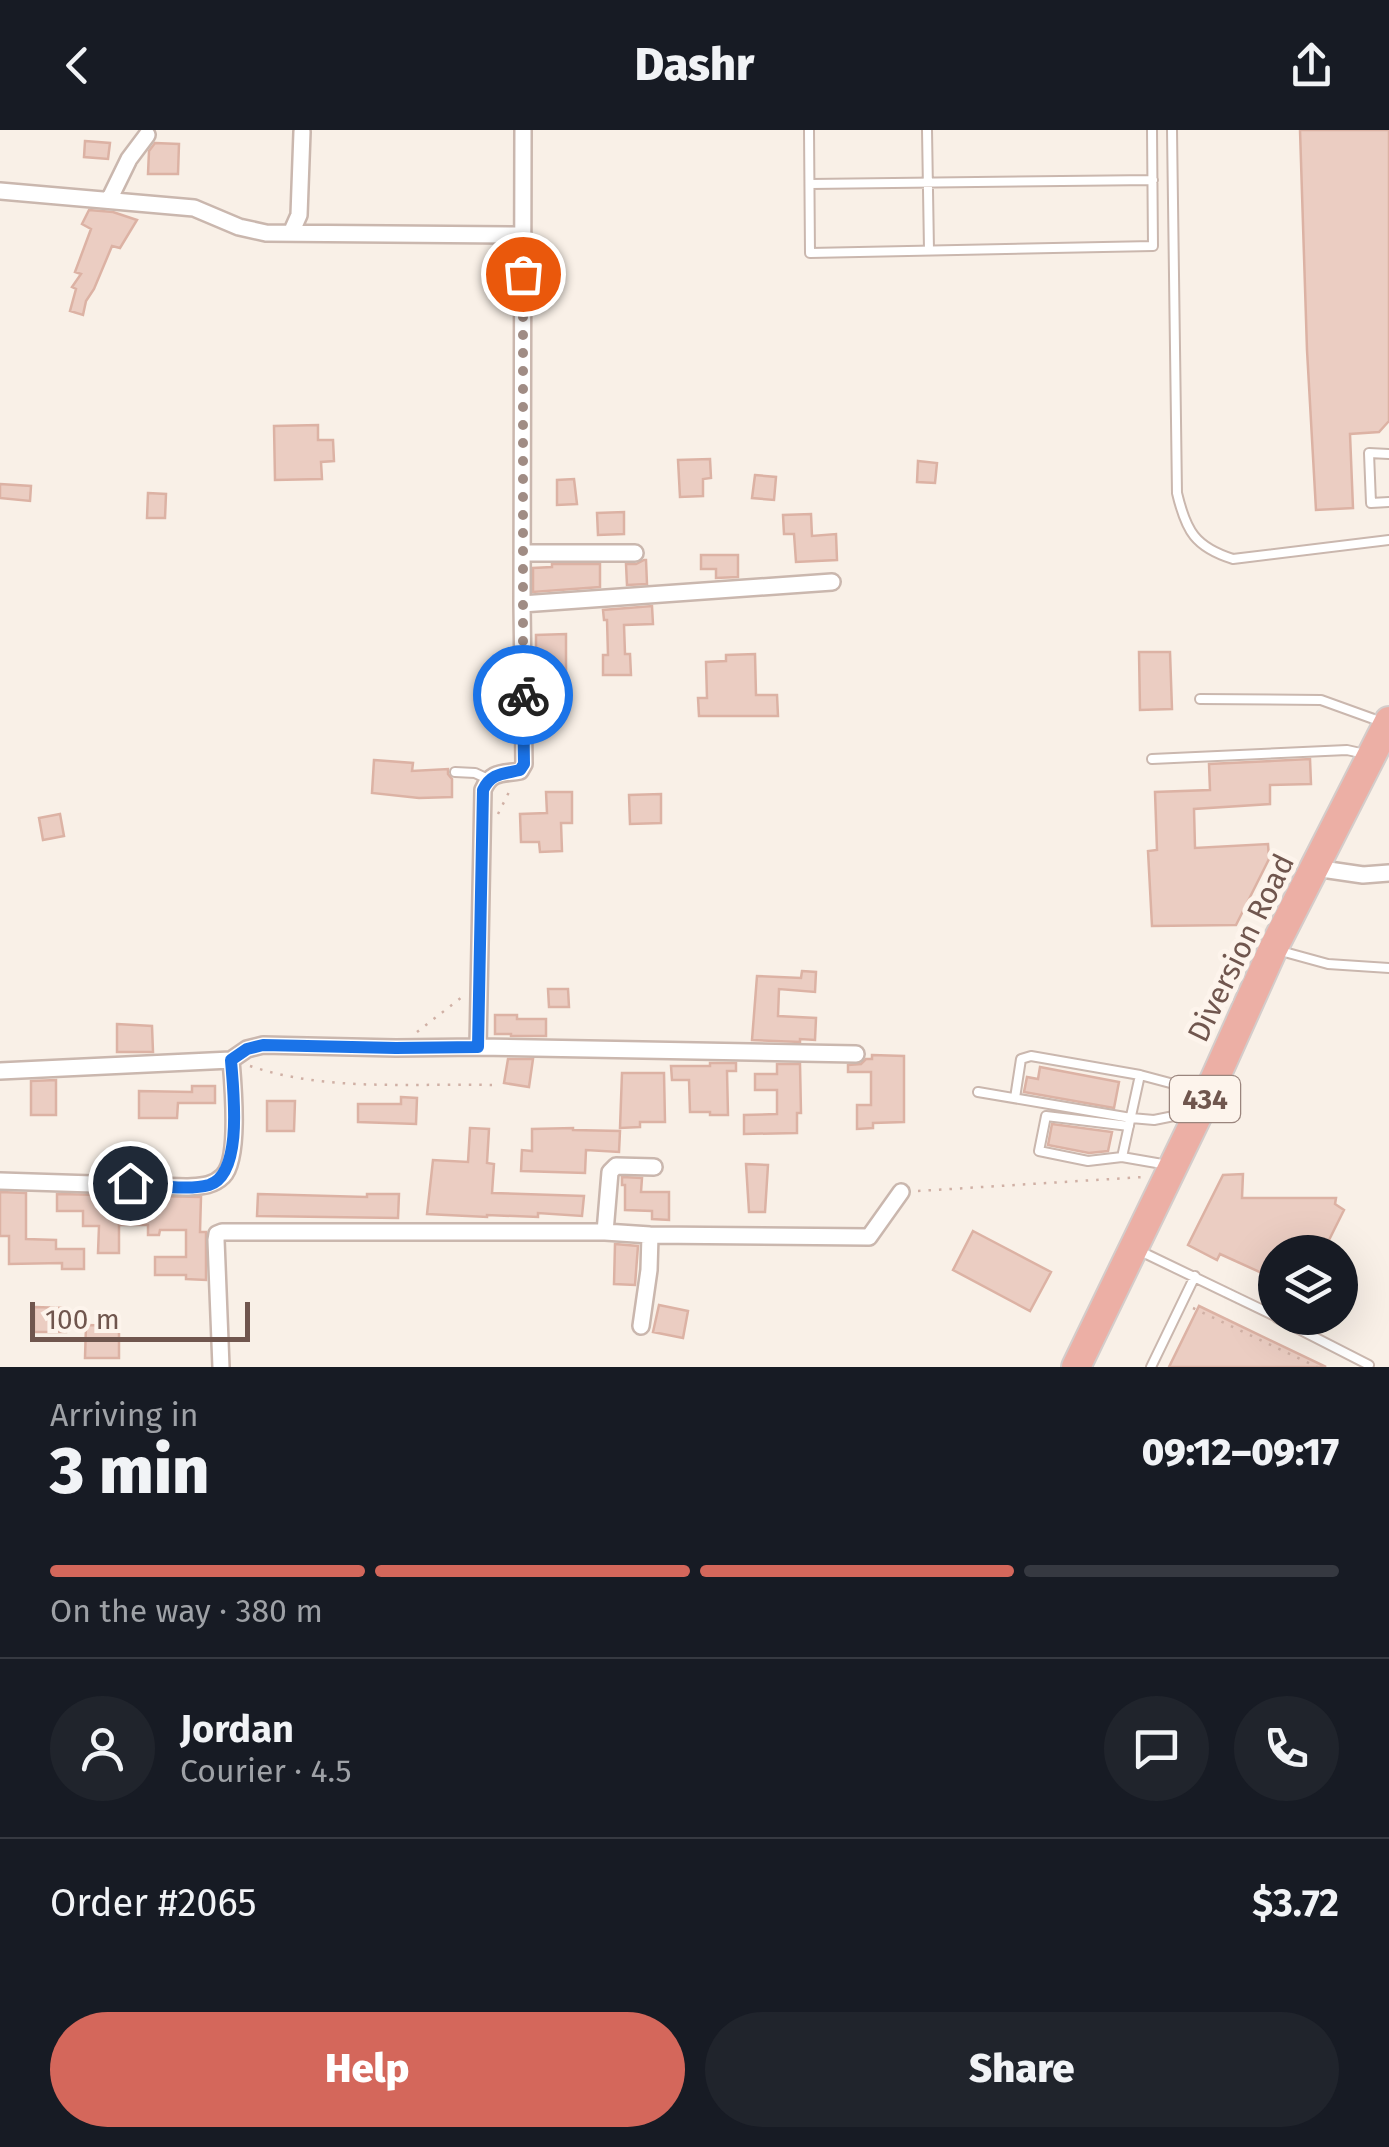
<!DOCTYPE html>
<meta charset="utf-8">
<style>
body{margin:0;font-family:"Fira Sans",sans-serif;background:#20242c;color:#f1f3f6;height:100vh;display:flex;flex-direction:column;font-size:38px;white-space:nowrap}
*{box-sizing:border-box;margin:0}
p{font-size:32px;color:#9ea1a6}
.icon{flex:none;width:55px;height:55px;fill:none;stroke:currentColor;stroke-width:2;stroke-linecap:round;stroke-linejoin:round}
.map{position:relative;height:1237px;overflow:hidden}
.side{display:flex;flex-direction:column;background:#171b24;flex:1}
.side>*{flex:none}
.fabs{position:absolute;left:1258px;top:1105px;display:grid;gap:20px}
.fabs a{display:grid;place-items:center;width:100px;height:100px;border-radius:50%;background:#171b24;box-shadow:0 10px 40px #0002;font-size:50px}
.scale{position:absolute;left:30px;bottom:25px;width:220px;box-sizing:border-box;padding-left:10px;border:5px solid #70564e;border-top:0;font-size:28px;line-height:35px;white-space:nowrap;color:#70564e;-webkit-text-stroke:8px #fdf4ec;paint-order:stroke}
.pin{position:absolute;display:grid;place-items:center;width:85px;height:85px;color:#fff;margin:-42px;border:5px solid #fff;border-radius:50%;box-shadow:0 2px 10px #0007}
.courier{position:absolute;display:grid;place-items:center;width:100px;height:100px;margin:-50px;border:8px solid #1a73e8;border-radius:50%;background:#fff;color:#222;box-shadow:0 2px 12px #0007}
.summary em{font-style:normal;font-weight:800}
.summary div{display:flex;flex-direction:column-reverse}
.summary{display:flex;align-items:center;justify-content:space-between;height:170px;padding:0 50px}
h1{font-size:65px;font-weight:800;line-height:75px}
.bar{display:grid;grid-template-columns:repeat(4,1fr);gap:15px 10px;align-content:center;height:120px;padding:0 50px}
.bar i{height:12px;border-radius:8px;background:#363941}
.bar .active{background:#d4675b}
.bar p{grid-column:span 4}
.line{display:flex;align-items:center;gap:25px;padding:0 50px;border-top:2px solid #363941}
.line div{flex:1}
.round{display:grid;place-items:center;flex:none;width:105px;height:105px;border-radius:52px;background:#20242c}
.primary-button{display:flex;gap:20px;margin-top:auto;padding:20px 50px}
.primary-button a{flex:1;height:115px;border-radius:60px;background:#d4675b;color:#fff;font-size:40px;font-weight:800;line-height:115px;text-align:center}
.primary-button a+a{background:#20242c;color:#f1f3f6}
header{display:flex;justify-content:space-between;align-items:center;height:130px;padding:0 50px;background:#171b24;font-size:45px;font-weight:800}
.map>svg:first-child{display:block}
</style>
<header><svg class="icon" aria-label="back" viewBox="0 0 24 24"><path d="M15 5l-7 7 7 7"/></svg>Dashr<svg class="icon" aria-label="share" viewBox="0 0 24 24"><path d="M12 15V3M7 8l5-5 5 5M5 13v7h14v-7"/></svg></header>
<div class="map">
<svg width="1389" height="1237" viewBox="0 0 1389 1237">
<rect width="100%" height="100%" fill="#f9f0e7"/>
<path fill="#ebcdc2" stroke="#dcb2a4" stroke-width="2.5" d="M 1300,0 L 1389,0 L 1389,291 L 1379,302 L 1350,304 L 1353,378 L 1316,380 L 1307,220 Z
M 85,11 L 110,13 L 108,29 L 84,27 Z
M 155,13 L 179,14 L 178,44 L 148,44 L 149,21 Z
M 89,80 L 113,82 L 137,90 L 120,118 L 112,116 L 94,159 L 86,171 L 83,185 L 70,181 L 76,159 L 72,157 L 81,144 L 75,142 L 91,99 L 82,94 Z
M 318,295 L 318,310 L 333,310 L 334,331 L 321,332 L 322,349 L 275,350 L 274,296 Z
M 710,329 L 711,348 L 703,349 L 703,366 L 680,367 L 678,330 Z
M 918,331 L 937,333 L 935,353 L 917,352 Z
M 755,345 L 776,347 L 774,370 L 752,368 Z
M 574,349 L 577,374 L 557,375 L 557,350 Z
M 0,354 L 31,356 L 30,371 L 0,368 Z
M 148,363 L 166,364 L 165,388 L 147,388 Z
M 624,382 L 624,404 L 598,405 L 597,383 Z
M 811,384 L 812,406 L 836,404 L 837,430 L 796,432 L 794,404 L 784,404 L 783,385 Z
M 701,425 L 738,425 L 738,447 L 716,448 L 716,439 L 701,439 Z
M 644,430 L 646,430 L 647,454 L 627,455 L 626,434 L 636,434 Z
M 552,434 L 600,434 L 600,457 L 533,462 L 533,438 L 552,437 Z
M 652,476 L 653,494 L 624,495 L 625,524 L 630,524 L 631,545 L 603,545 L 603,525 L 608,525 L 607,490 L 604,490 L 603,480 Z
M 566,504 L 566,573 L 543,574 L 542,522 L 536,522 L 536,505 Z
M 1139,522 L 1170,522 L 1172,579 L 1140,580 Z
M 755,524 L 756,565 L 777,565 L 778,586 L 699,586 L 698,568 L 707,568 L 706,532 L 726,531 L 726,525 Z
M 1310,629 L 1311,654 L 1270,655 L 1270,674 L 1194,679 L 1195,718 L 1268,714 L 1269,729 L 1236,795 L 1152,796 L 1148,721 L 1157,720 L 1155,662 L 1210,660 L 1209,634 Z
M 374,630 L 413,633 L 412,641 L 448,639 L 448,644 L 452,649 L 452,667 L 419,668 L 372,663 Z
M 546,662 L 572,662 L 572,693 L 561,693 L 562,721 L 540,722 L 539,712 L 521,712 L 520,684 L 547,683 Z
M 661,664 L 661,693 L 630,694 L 629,665 Z
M 60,684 L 64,706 L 43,710 L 39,688 Z
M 802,841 L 816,842 L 815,862 L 779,859 L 778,886 L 816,888 L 815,910 L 800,909 L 800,912 L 752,910 L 757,846 L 801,848 Z
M 548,859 L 568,859 L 569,877 L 549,877 Z
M 495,885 L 517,885 L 517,889 L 546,889 L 546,906 L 511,906 L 511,904 L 495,904 Z
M 117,894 L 152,896 L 153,922 L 117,922 Z
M 872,925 L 904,926 L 904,992 L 873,993 L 873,998 L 857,999 L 857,975 L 871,975 L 871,942 L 848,942 L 848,935 L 861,934 L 866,929 L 872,929 Z
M 508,929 L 533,929 L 529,957 L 504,953 Z
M 710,933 L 736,933 L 736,941 L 727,941 L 728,985 L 710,985 L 710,982 L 690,982 L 689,950 L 672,950 L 671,936 L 710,936 Z
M 777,934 L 800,934 L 801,983 L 797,983 L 797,1003 L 744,1004 L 744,985 L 777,984 L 777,960 L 755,960 L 755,944 L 777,944 Z
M 1040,937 L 1119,952 L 1114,978 L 1024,962 L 1027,947 L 1038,949 Z
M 622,943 L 664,943 L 665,992 L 640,992 L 640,997 L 620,998 Z
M 56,950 L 56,985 L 31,985 L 31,951 Z
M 192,956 L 215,956 L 215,973 L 178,973 L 177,988 L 139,988 L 139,961 L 192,962 Z
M 401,967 L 417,968 L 416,994 L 358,992 L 358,974 L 401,974 Z
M 267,971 L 295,971 L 294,1001 L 267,1001 Z
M 1052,994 L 1112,1002 L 1108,1021 L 1089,1023 L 1048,1015 Z
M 470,998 L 489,999 L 487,1033 L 494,1034 L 492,1063 L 584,1066 L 582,1086 L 538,1083 L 538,1087 L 487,1085 L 487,1087 L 427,1084 L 433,1030 L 468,1032 Z
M 573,998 L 573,1000 L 620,1001 L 619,1022 L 586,1020 L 585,1043 L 521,1041 L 522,1020 L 532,1021 L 532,999 Z
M 746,1034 L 768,1035 L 765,1082 L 749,1082 Z
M 1243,1044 L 1242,1068 L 1336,1068 L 1335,1074 L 1344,1080 L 1323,1122 L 1275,1122 L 1275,1149 L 1220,1124 L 1217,1130 L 1188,1115 L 1223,1045 Z
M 622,1047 L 642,1048 L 641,1062 L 669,1062 L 669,1090 L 652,1089 L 652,1081 L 625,1080 L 625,1055 L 622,1055 Z
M 0,1062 L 26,1063 L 26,1109 L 56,1110 L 56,1119 L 84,1119 L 84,1139 L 62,1139 L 62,1133 L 9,1134 L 9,1106 L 0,1106 Z
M 57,1064 L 201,1067 L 200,1102 L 206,1102 L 206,1150 L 186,1149 L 186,1145 L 155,1145 L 155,1127 L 186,1127 L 186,1100 L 160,1100 L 159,1105 L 148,1105 L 148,1095 L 119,1095 L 119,1123 L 98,1123 L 99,1096 L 83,1096 L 83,1081 L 57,1081 Z
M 258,1064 L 367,1067 L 367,1064 L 399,1064 L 398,1088 L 257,1086 Z
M 973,1101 L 1051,1142 L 1030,1181 L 953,1140 Z
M 615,1114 L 638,1116 L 635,1155 L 614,1154 Z
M 659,1175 L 688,1181 L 683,1208 L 653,1202 Z
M 1199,1176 L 1326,1237 L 1169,1237 Z
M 34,1177 L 66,1178 L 66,1202 L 34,1202 Z
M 86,1195 L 119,1196 L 119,1228 L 85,1228 Z"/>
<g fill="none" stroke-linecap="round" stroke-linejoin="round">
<defs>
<path id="lane" d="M 809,0 L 810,123 L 1153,116 L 1152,0
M 927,0 L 929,120
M 1172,0 L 1177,363 C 1186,401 1195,417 1233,429 L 1389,410
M 810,54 L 1153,50
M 1389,324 L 1369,323 L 1371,373 L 1389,372
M 1200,569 L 1321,570 L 1382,592
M 1152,629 L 1347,620 L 1365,624
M 455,642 L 475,643 L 488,649
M 1277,820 L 1328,834 L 1389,838
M 978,962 L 1131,988 L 1154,990 L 1174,986 L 1190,991
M 1015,968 L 1021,929 L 1031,926 L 1140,945 L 1204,962
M 1129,996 L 1046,986 L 1039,1021 L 1088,1031 L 1122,1027 L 1168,1035
M 1122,1027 L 1140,945
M 1140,1121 L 1275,1186
M 1277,1188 L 1369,1235 L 1368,1237
M 1151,1237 L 1195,1146"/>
<path id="street" d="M 0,61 L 194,78 L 239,97 L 266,103 L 523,105
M 109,70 L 129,29 L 147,5
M 291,103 L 299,85 L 302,2
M 522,423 L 635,423
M 522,474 L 832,452
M 1315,738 L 1363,745 L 1389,743
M 478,917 L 483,660 C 491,641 502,644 520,641 L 524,634 L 522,474 L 523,0
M 0,941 L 231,930 L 247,919 L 263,915 L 396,918 L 478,917 L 856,924
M 0,1051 L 186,1057 C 199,1056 212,1057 223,1046 C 240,1029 233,954 231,930
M 605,1102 L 610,1042 L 616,1036 L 654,1037
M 641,1196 L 649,1140 L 650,1105
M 221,1237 L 216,1110 L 217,1104 L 222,1102 L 605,1102 L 650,1105 L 869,1107 L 901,1062"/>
<path id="highway" d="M 1076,1237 L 1208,964 L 1273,819 L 1389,591"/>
</defs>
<use href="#lane" stroke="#cab7ae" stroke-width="12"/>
<use href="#street" stroke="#cab7ae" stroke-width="20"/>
<use href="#highway" stroke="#d4ccca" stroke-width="32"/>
<path stroke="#d0b0a5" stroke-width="2.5" stroke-dasharray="2.5 8" stroke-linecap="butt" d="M 498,684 L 510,660
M 417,902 L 462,867
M 250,936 C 327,962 412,953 492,955
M 918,1061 L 1144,1047
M 1193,1178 L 1317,1237"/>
<use href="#lane" stroke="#fff" stroke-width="8"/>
<use href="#street" stroke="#fff" stroke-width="15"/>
<use href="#highway" stroke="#ecafa5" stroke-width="28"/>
</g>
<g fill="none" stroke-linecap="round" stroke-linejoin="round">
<path stroke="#a08c84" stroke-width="10" stroke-dasharray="0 18" d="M 523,565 L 523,144"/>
<path stroke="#1a73e8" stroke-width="12" d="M 130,1053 C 152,1055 188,1061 209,1055 C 244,1044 233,959 231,930 L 247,919 L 263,915 L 396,918 L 478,917 L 483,660 C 491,643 503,644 520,640 L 524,634 L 523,565"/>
</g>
<g text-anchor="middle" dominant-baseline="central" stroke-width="10" stroke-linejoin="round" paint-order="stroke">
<rect fill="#fdf4ec" stroke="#9a857d" stroke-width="2.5" x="1170" y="946" width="70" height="46" rx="8"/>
<g font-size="28" font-weight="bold" fill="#70564e">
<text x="1205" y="969">434</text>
</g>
<g font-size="30" fill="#70564e" stroke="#fdf4ec">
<text transform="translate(1241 818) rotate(-64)">Diversion Road</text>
</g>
</g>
</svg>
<div class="fabs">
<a><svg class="icon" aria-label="layers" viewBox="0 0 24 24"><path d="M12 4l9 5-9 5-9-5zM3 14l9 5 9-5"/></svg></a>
</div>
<div class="scale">100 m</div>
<div class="pin" style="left:523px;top:144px;background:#ea580c"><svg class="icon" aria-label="bag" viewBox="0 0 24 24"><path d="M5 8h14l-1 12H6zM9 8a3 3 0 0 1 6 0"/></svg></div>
<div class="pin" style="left:130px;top:1053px;background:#1f2937"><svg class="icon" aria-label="home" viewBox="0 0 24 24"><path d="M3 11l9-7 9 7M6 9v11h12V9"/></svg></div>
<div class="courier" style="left:523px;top:565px"><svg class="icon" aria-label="bike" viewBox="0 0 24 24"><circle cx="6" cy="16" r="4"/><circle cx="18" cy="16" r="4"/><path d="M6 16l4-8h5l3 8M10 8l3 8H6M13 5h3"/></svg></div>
</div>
<section class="side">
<div class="summary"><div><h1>3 min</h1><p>Arriving in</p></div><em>09:12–09:17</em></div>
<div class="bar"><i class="active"></i><i class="active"></i><i class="active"></i><i></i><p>On the way · 380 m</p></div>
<div class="line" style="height:180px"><a class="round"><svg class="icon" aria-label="person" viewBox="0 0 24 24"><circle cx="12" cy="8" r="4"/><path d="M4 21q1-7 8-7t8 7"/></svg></a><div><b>Jordan</b><p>Courier · 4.5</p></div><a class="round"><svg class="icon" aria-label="chat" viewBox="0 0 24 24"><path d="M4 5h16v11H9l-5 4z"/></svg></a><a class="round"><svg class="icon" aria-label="phone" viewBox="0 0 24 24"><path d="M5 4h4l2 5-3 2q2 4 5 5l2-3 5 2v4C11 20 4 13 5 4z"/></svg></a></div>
<div class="line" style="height:130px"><div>Order #2065</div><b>$3.72</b></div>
<div class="primary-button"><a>Help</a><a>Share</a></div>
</section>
